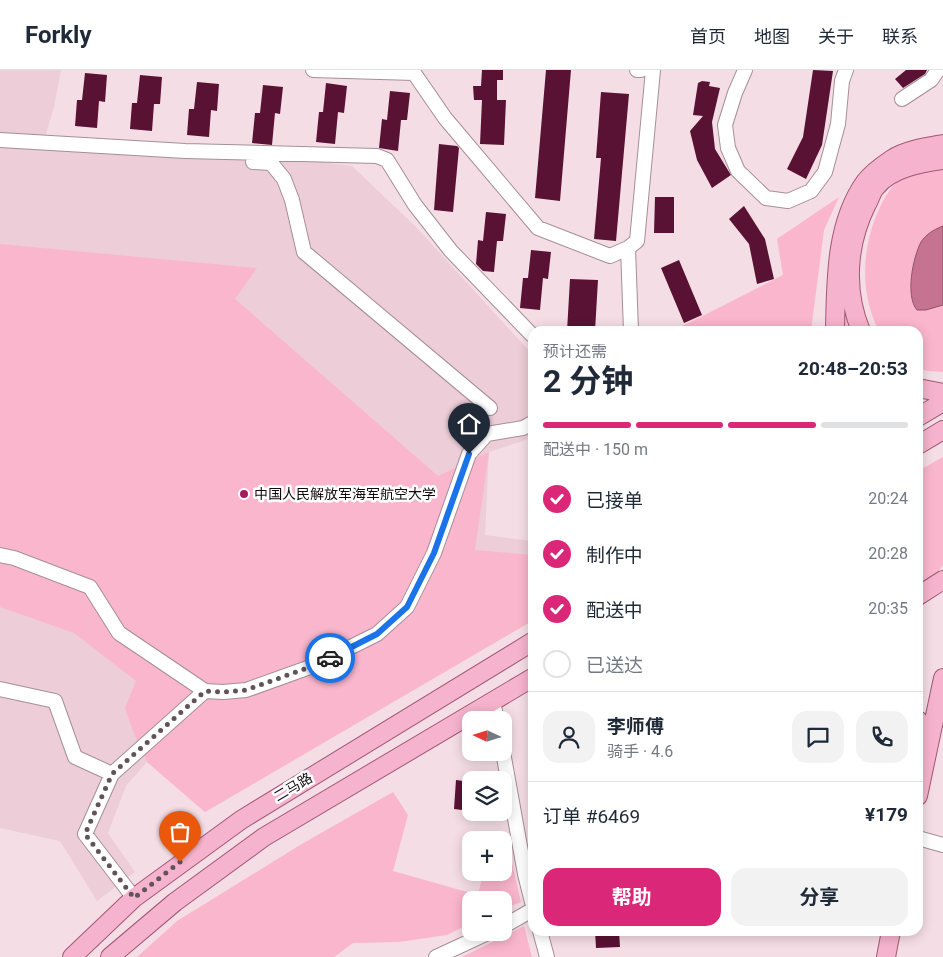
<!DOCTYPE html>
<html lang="zh">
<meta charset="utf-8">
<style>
body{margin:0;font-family:Roboto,"Noto Sans SC",sans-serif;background:#f2f2f3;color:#1f2937;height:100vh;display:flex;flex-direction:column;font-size:19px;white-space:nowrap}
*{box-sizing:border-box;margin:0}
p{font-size:16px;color:#747a83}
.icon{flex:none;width:28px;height:28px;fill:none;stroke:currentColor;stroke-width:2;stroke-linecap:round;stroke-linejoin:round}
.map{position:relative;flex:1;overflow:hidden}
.drawer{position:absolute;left:528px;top:256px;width:395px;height:610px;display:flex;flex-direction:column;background:#fff;border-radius:15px;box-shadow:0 2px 12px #0003}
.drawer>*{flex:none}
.needle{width:32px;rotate:274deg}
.fabs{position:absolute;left:462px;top:641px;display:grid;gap:10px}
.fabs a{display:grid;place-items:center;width:50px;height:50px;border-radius:10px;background:#fff;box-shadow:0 2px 12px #0003;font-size:25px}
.pin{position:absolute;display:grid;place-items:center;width:42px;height:42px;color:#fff;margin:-51px -21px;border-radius:50% 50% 50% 0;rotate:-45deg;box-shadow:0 0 5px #0007}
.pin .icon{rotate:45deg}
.courier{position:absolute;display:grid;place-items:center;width:50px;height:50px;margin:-25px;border:4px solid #1a73e8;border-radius:50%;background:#fff;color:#222;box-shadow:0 1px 6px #0007}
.headline em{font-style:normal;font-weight:700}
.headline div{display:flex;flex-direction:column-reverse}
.headline{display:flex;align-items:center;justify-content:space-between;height:85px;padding:0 15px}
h1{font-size:32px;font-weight:700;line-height:38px}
.bar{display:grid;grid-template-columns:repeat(4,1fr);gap:8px 5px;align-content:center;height:60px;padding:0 15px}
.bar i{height:6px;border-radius:4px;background:#e0e1e3}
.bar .active{background:#db2777}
.bar p{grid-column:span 4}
.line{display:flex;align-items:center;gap:12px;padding:0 15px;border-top:1px solid #e0e1e3}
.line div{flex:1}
.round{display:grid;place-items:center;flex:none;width:52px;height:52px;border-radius:15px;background:#f2f2f3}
ol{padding:0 15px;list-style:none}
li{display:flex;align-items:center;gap:15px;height:55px}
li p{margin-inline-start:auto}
li .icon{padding:5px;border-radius:50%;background:#db2777;color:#fff;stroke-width:4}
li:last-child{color:#747a83}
li i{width:28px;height:28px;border:2px solid #e0e1e3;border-radius:50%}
.primary-button{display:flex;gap:10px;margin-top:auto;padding:10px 15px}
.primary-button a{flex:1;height:58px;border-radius:15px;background:#db2777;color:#fff;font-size:20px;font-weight:700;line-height:58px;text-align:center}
.primary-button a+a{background:#f2f2f3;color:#1f2937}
header{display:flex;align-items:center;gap:30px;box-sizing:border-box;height:70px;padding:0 25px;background:#fff;border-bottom:1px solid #e0e1e3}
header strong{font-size:24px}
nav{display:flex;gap:28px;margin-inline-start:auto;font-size:18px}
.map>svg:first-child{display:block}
</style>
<header>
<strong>Forkly</strong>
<nav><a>首页</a><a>地图</a><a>关于</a><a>联系</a></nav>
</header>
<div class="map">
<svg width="943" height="887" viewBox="0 0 943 887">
<rect width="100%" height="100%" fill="#f5dde5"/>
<path fill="#edcdd7" d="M 0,0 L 61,0 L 54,37 L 46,64 L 45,78 L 306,90 L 352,96 L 415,156 L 532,284 L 532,366 L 523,371 L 489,382 L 485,465 L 532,471 L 532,551 L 205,742 L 147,692 L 126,716 L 108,763 L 135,802 L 97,831 L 60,771 L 0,758 Z"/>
<path fill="#fab6cd" d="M 943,97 L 943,302 L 927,301 L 918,297 L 918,261 L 879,261 C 858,221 862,171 883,131 C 890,119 899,106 912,102 C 922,98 933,98 943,97 Z
M 839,127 L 824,160 L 811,261 L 673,261 L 783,205 L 777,169 Z
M 0,174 L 257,198 L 235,229 L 438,406 L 489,382 L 475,480 L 532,485 L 532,551 L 205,742 L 147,692 L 134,664 L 125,638 L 136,611 L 74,563 L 0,537 Z
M 841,220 L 851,261 L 842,261 Z
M 943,387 L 943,495 L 932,510 L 918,520 L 918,401 Z
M 393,722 L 408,745 L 393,801 L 478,825 L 483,803 L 504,802 L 504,781 L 509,780 L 521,832 L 504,839 L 504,830 L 471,830 L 471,853 L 447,865 L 399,872 L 353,873 L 334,887 L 137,887 L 177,851 L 300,775 Z
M 524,856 L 532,887 L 462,887 Z"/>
<path fill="#c57391" stroke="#8f5469" d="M 943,156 L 943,235 L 926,240 L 917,240 C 905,226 913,187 921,172 C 926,164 935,159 943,156 Z"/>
<path fill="#5a1234" d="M 482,0 L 503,0 L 503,10 L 497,10 L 497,30 L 506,30 L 504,75 L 480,74 L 482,30 L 474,30 L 473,16 L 481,16 Z
M 546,0 L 571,0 L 560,131 L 535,128 Z
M 813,0 L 833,1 L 822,75 L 806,109 L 787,99 L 803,67 Z
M 906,0 L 927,0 L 925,4 L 903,18 L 895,9 Z
M 85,3 L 107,5 L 105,32 L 99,31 L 97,58 L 75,56 L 77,30 L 82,30 Z
M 140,5 L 162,7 L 160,34 L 154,34 L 152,61 L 130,59 L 132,33 L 137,33 Z
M 702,11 L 710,12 L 709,16 L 720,18 L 712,52 L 715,79 L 731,105 L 712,118 L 697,90 L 690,61 L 703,46 L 693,45 L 698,13 Z
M 197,12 L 219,14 L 217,41 L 211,40 L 209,67 L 187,65 L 189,39 L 194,39 Z
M 326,13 L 347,16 L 344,43 L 338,42 L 335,74 L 316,72 L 319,42 L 323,42 Z
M 263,15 L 283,17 L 280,44 L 275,43 L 272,75 L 252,73 L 255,43 L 260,43 Z
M 390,21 L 410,23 L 407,50 L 401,50 L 398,81 L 379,78 L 382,49 L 387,50 Z
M 601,22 L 629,24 L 616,171 L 594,169 L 601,88 L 596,88 Z
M 439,74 L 457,76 L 459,78 L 453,142 L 434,140 Z
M 655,127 L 674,127 L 674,163 L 654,163 Z
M 744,136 L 765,169 L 774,209 L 757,214 L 749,174 L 729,149 Z
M 486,142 L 506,144 L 503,171 L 497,171 L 494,202 L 483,201 L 476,194 L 478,170 L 483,171 Z
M 531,180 L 551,182 L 548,209 L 543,208 L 540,240 L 520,238 L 523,208 L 528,208 Z
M 679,190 L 702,245 L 684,253 L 661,198 Z
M 570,209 L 598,210 L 595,261 L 567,261 Z
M 456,710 L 471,712 L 471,741 L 454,739 Z
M 595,861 L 619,861 L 620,877 L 596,878 Z"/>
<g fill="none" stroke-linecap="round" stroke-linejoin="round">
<defs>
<path id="minor" d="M 313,0 L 414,3 L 445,48 L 538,158 L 610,186 L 628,178 L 637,171 L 653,0
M 637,0 L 641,0
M 745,0 L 735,23 L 725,55 L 728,78 L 738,101 L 766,128 L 788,131 L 811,121 L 825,102 L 838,54 L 842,11 L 846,0
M 902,29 L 931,10 L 938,0
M 0,70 L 185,81 L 377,86 L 387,90 L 415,135 L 451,181 L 532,265
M 253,92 L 271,93 L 284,109 L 292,130 L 304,182 L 490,338
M 628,178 L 631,261
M 0,485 L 14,488 L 90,517 L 119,563 L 205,621 L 223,622 L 246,620 L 313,596 L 377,564 L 407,537 L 434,483 L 469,384 L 487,364 L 523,358 L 532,353
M 0,619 L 55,631 L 75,687 L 112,704 L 85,764 L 134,828
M 493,632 L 497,650
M 503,682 L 525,804 L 532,832
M 112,704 L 205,621
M 918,768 L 943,775
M 504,856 L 532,840
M 540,861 L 547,887
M 436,887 L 490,862"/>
<path id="major" d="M 835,261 C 836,212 835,154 865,112 C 871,104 883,95 892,89 C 906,80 926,77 943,74
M 861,261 C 844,220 847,174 867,134 C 870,129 872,121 876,117 C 891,98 921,93 943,90
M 918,318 L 943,323
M 918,347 L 943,332
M 918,375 L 943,360
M 918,526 L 943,510
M 918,650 L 918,687
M 918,726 L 943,608
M 72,887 L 134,828 L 241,750 L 532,572
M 110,887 L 175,832 L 264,767 L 532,608
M 886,887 L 891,861"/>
</defs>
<use href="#minor" stroke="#a58f96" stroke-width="16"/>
<use href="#major" stroke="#a25774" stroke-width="20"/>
<use href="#minor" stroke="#fff" stroke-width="14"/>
<use href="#major" stroke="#f6b3cd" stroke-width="18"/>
</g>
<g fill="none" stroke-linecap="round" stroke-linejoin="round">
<path stroke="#615459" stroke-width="5" stroke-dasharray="0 9" d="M 180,792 L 134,828 L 85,764 L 112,704 L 205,621 L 223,622 L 246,620 L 313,596 L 330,588"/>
<path stroke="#1a73e8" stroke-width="6" d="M 330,588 L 377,564 L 407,537 L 434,483 L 469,384"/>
</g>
<circle fill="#a51a60" stroke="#fff" stroke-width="2" cx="244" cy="424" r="5"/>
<g text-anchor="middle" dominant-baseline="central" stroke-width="5" stroke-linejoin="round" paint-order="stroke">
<g font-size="14" fill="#120a0d" stroke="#fff" text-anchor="start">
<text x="254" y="424">中国人民解放军海军航空大学</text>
</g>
<g font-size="14" fill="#120a0d" stroke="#fff">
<text transform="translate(293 717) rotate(-31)">二马路</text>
</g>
</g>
</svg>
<div class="fabs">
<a><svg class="needle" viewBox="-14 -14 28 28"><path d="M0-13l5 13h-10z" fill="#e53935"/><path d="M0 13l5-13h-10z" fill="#747a83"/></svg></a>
<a><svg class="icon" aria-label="layers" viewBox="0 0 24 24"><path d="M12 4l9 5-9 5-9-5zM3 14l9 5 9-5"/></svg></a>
<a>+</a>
<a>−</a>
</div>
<div class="pin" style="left:180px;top:792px;background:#ea580c"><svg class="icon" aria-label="bag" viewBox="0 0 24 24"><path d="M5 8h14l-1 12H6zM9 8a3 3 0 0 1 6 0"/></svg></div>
<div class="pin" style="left:469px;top:384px;background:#1f2937"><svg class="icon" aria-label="home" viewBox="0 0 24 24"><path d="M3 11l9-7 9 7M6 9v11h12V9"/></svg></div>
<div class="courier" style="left:330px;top:588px"><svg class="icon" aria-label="car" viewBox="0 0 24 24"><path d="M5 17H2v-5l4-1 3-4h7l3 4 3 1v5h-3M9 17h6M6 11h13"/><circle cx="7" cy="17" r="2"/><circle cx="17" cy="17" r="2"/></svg></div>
<section class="drawer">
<div class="headline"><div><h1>2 分钟</h1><p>预计还需</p></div><em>20:48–20:53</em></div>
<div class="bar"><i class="active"></i><i class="active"></i><i class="active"></i><i></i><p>配送中 · 150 m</p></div>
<ol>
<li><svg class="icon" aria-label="check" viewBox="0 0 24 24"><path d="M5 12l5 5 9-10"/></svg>已接单<p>20:24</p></li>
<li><svg class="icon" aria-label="check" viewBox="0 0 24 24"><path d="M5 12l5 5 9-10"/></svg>制作中<p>20:28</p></li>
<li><svg class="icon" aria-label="check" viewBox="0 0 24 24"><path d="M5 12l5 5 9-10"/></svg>配送中<p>20:35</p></li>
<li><i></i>已送达</li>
</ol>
<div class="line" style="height:90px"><a class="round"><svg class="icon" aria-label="person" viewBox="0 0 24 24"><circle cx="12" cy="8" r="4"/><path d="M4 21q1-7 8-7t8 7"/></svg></a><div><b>李师傅</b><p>骑手 · 4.6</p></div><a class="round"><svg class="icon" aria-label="chat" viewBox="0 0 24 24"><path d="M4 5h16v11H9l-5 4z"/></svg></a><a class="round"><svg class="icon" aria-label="phone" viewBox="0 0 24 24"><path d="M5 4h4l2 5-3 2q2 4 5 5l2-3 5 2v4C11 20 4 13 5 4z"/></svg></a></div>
<div class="line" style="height:65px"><div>订单 #6469</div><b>¥179</b></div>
<div class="primary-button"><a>帮助</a><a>分享</a></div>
</section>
</div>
